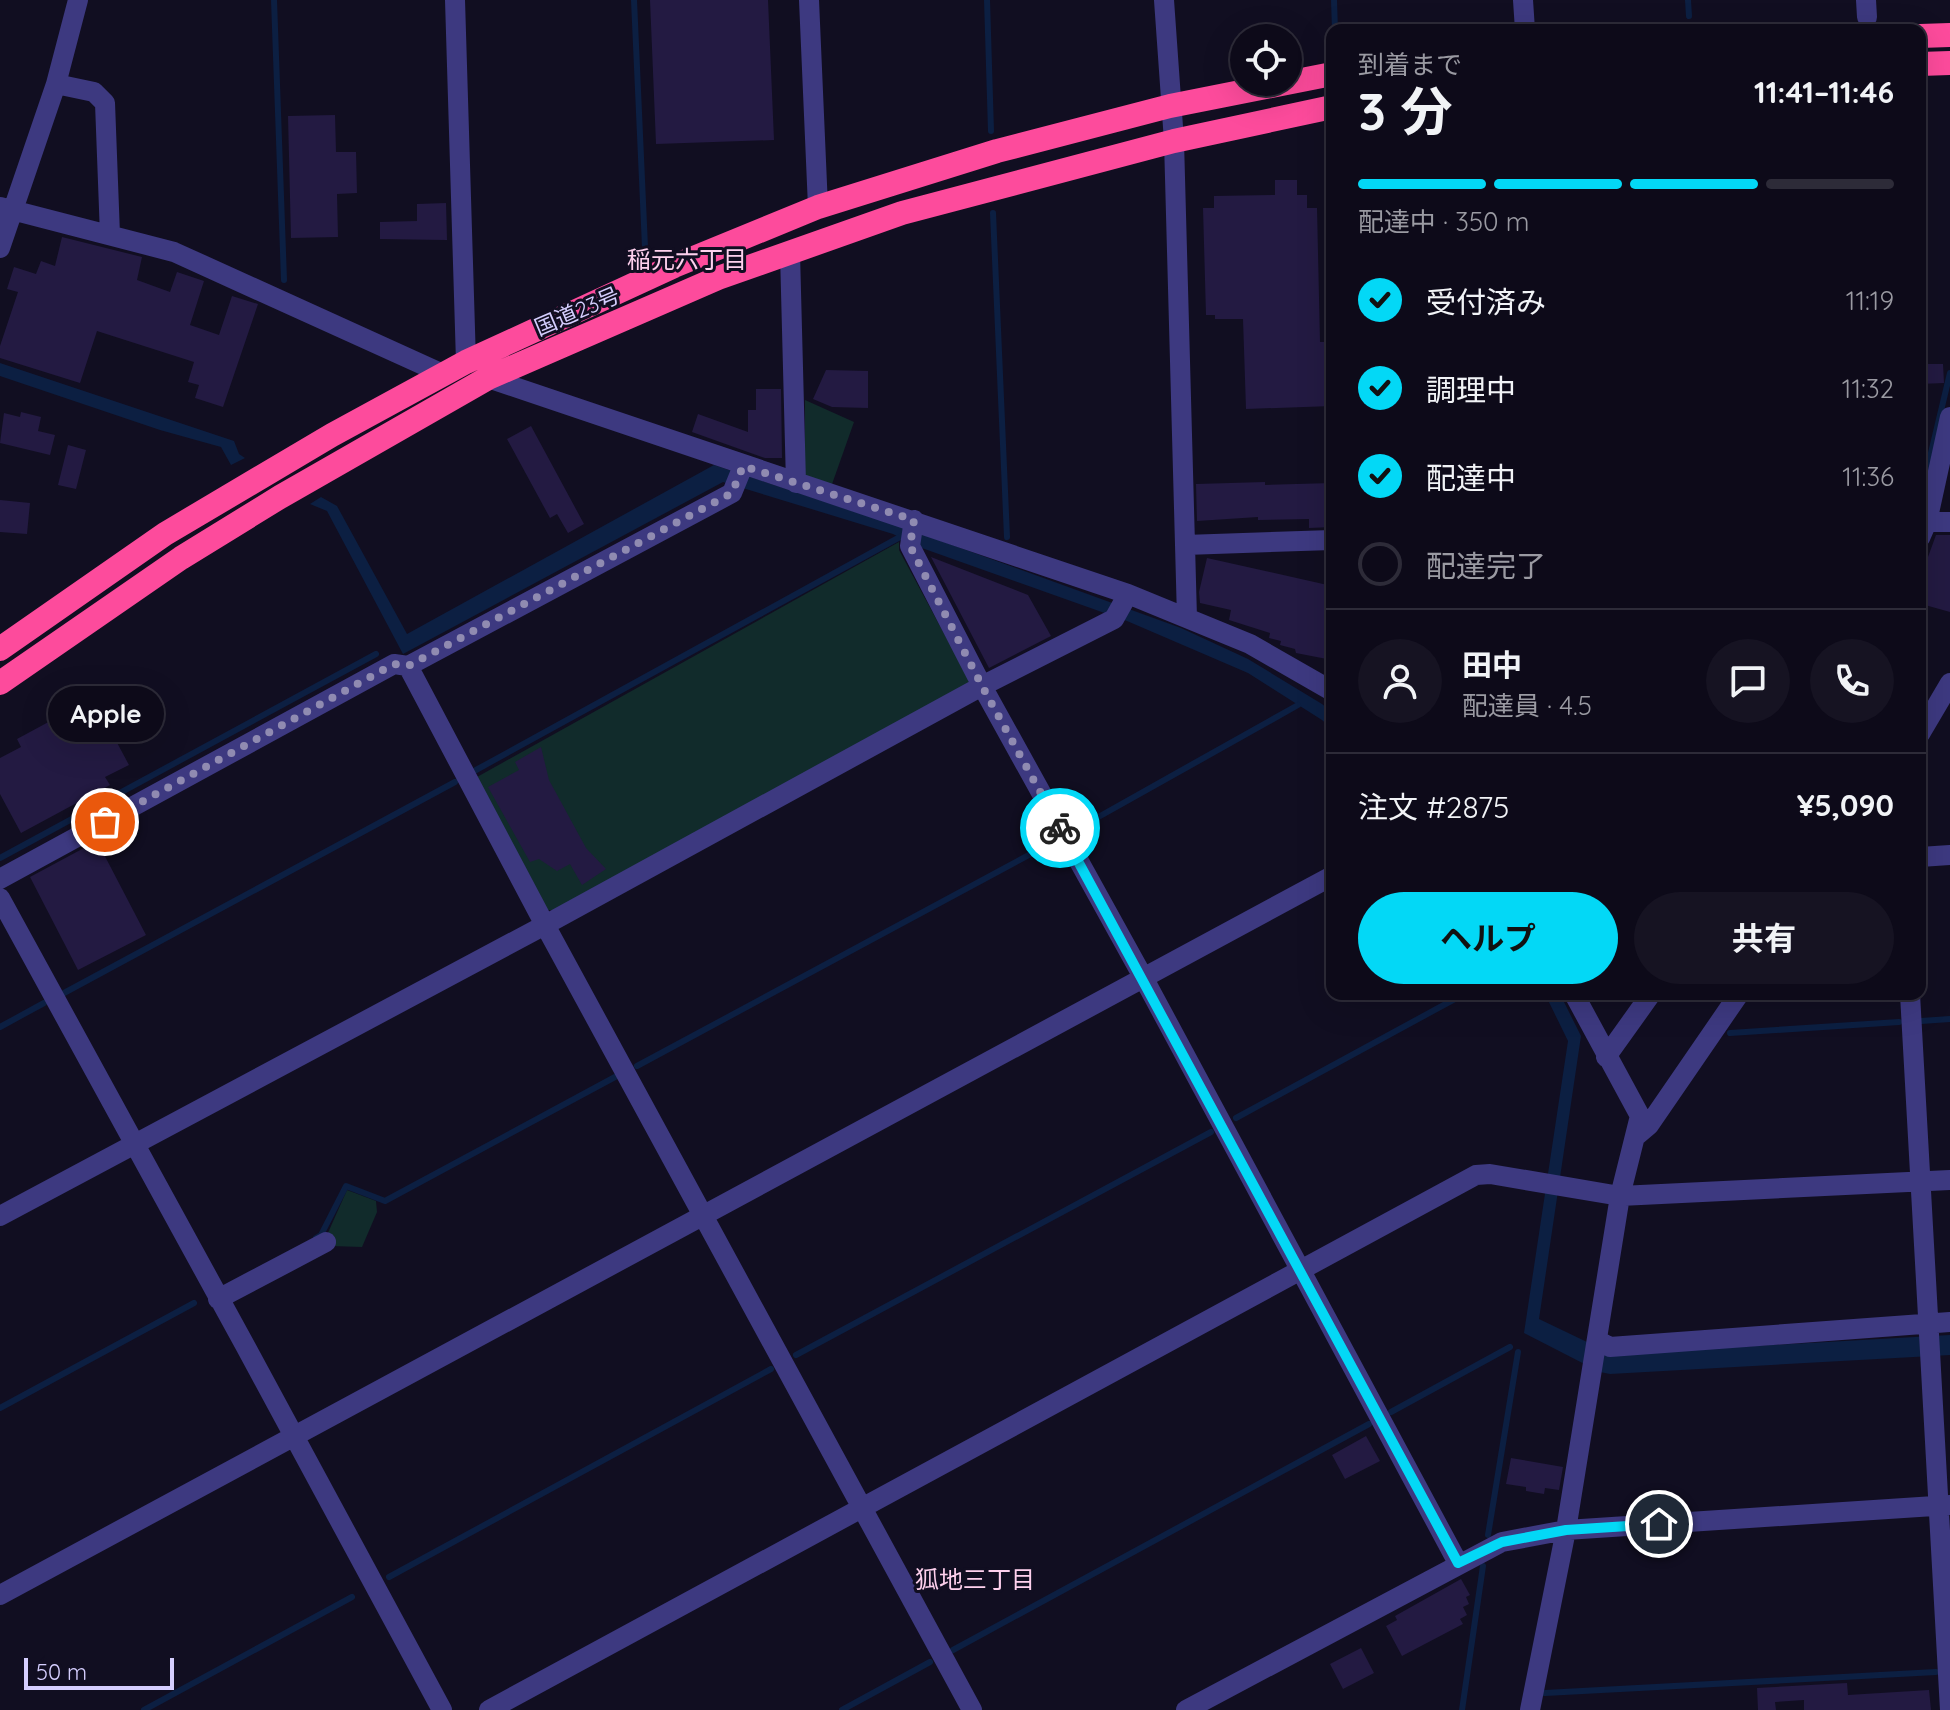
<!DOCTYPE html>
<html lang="ja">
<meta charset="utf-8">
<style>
body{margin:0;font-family:Quicksand,"Noto Sans JP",sans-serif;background:#161322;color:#f1f3f6;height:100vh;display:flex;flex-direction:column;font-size:30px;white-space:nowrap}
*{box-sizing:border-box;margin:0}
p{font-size:26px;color:#9a9aa2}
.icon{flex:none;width:44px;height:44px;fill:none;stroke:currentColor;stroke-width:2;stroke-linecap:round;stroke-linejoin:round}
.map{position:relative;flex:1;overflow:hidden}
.panel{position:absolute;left:1326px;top:24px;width:600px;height:976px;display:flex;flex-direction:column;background:#0d0a19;border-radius:16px;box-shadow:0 8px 32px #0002,0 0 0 2px #2d2b38}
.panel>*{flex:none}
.tools{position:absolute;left:1230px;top:24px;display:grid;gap:16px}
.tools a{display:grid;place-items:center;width:72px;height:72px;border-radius:50%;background:#0d0a19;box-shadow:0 8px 32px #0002,0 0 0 2px #2d2b38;font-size:40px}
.scale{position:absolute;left:24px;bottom:20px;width:150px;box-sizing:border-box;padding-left:8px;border:4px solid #d5cefe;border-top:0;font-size:22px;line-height:28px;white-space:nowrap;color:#d5cefe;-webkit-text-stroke:6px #110e21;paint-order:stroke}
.pin{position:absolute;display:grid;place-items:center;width:68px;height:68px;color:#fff;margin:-34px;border:4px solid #fff;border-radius:50%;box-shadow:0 2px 8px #0007}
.courier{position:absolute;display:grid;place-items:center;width:80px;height:80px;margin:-40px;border:6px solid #03d8f6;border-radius:50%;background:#fff;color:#222;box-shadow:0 2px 10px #0007}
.bubble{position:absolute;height:56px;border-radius:28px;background:#0d0a19;box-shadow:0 8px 32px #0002,0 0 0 2px #2d2b38;font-size:26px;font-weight:700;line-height:56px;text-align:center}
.headline em{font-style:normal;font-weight:700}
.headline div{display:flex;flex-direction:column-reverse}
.headline{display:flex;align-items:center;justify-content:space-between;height:136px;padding:0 32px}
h1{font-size:52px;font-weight:700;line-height:60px}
.bar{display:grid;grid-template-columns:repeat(4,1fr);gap:12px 8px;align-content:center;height:96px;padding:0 32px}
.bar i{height:10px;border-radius:6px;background:#2d2b38}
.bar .selected{background:#03d8f6}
.bar p{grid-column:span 4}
.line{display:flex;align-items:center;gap:20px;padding:0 32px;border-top:2px solid #2d2b38}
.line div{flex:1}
.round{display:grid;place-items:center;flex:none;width:84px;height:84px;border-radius:42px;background:#161322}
ol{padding:0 32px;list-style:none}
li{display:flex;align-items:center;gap:24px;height:88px}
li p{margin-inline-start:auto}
li .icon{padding:8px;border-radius:50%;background:#03d8f6;color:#111;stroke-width:4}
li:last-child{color:#9a9aa2}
li i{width:44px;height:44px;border:4px solid #2d2b38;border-radius:50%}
.primary-button{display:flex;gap:16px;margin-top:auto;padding:16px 32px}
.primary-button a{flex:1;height:92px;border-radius:48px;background:#03d8f6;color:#111;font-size:32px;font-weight:700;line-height:92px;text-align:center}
.primary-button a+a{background:#161322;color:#f1f3f6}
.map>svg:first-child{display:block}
</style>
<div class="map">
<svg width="1950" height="1710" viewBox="0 0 1950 1710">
<rect width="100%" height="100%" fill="#110e21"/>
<path fill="#112b2b" d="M 805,400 L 854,422 L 831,487 L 805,477 Z
M 899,542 L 899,550 L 969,680 L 967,689 L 555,910 L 547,910 L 477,777 Z
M 347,1190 L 376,1201 L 377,1212 L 362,1247 L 331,1246 L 327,1235 Z"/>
<path fill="#0c1f42" d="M 0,363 L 234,441 L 239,454 L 245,458 L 231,465 L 221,447 L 160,430 L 0,376 Z
M 714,465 L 922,534 L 1181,628 L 1248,659 L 1322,704 L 1332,712 L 1332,729 L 1322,720 L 1248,673 L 1127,621 L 919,547 L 893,534 L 723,482 L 403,654 L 327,511 L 310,504 L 321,497 L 337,506 L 407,634 Z
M 1545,994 L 1560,994 L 1581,1036 L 1539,1319 L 1612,1354 L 1950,1335 L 1950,1355 L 1610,1374 L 1600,1372 L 1524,1333 L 1568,1041 Z"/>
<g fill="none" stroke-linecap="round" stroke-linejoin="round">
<path stroke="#0c1f42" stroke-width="6" d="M 274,0 L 284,280
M 634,0 L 645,247
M 987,0 L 991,131
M 1334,0 L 1335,30
M 1688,0 L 1689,16
M 993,213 L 1007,537
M 1920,499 L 1950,373
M 476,770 L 900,537
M 1077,829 L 1298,705
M 0,858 L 376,654
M 64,993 L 455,782
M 1921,1021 L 1950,1019
M 0,1027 L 44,1003
M 1730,1033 L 1899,1022
M 637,1066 L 1053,842
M 1236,1118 L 1464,994
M 316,1238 L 321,1235 L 346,1186 L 385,1201 L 615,1077
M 796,1355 L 1211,1132
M 0,1408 L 194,1303
M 1391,1412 L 1510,1347
M 1488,1535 L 1518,1352
M 389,1577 L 771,1369
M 953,1650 L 1369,1424
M 1545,1693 L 1936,1672
M 144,1710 L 352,1597
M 842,1710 L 930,1662
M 1462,1710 L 1483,1566"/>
</g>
<path fill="#231a42" d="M 650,0 L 768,0 L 774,140 L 656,144 Z
M 335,115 L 336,152 L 356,152 L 357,193 L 337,194 L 338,237 L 291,238 L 288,116 Z
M 1275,180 L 1297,180 L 1297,195 L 1307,195 L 1307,208 L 1317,208 L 1320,342 L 1332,342 L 1332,406 L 1246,409 L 1243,319 L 1215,319 L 1215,315 L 1206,315 L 1203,208 L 1214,208 L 1214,196 L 1275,195 Z
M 446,203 L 447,240 L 380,239 L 380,222 L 417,221 L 417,204 Z
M 62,237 L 142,257 L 137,280 L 170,292 L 177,272 L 204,281 L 190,325 L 219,335 L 232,296 L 258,304 L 223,407 L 195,398 L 199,385 L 188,382 L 194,362 L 97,331 L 80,383 L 0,358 L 0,346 L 18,292 L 7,289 L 14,267 L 36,274 L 41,261 L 55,266 Z
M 1920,364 L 1943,364 L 1944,383 L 1920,384 Z
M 826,370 L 868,371 L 868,408 L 832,407 L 813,399 Z
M 756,389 L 781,389 L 782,458 L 765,458 L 692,432 L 698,414 L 748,432 L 748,410 L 756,410 Z
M 21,412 L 41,417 L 38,431 L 55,435 L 50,455 L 0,443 L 4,413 L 20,417 Z
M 531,426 L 584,524 L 568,533 L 557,514 L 550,518 L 507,439 Z
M 68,445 L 86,450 L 76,489 L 58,485 Z
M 1265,482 L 1265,485 L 1332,483 L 1332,527 L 1309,528 L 1309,519 L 1258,520 L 1258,517 L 1197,521 L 1196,484 Z
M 0,500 L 30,503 L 27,534 L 0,532 Z
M 1936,535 L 1950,535 L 1950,612 L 1925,605 L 1927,598 L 1920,596 L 1920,579 Z
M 931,557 L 1028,595 L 1051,636 L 989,668 Z
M 1207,558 L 1332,586 L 1332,660 L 1296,653 L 1295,649 L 1280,645 L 1281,641 L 1269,638 L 1270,633 L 1229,620 L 1231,610 L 1200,603 L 1199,592 Z
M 93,698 L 129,765 L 105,777 L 110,785 L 21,833 L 0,794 L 0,758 L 21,747 L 17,739 Z
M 541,747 L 549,780 L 586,848 L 606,869 L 582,885 L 570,864 L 557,871 L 539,859 L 530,862 L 488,787 L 519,770 L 515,762 Z
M 97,841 L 146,935 L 78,970 L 30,877 Z
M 1366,1436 L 1380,1461 L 1345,1479 L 1332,1455 Z
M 1511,1458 L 1563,1467 L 1559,1490 L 1545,1488 L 1544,1494 L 1526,1491 L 1526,1487 L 1506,1484 Z
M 1461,1579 L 1470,1595 L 1466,1597 L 1469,1604 L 1463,1607 L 1467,1615 L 1460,1619 L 1463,1624 L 1402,1656 L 1386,1626 L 1397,1620 L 1395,1616 Z
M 1361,1648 L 1374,1673 L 1343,1689 L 1330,1664 Z
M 1847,1683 L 1848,1695 L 1929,1690 L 1931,1710 L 1804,1710 L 1804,1700 L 1775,1702 L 1776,1710 L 1758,1710 L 1757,1688 Z"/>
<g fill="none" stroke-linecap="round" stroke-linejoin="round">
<path stroke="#3d3980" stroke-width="20" d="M 455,0 L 466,362
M 809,0 L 818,207
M 1164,0 L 1174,141 L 1187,618
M 1523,0 L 1525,30
M 1866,0 L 1867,17
M 56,84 L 94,92 L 105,103 L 110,235
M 0,207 L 174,252 L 443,374
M 0,248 L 56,84 L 78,0
M 790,253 L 796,483
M 488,378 L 1128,594 L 1250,644 L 1332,691
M 914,520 L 910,546 L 982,686 L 1143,977 L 1458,1563
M 1920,522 L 1950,522
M 1920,538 L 1927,522 L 1950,417
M 1185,545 L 1332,540
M 408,666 L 545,925 L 972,1710
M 1920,734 L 1950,683
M 1920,857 L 1950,855
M 0,879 L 394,664 L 408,666 L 732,493 L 743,466
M 0,898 C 149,1167 296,1439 442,1710
M 1910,994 L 1950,1710
M 1606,1057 L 1651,994
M 1636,1136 L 1649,1125 L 1739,994
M 0,1216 L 545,925 L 982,686 L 1114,619 L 1128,594
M 218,1299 L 326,1242
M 1597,1340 L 1610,1347 L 1950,1322
M 0,1595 L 1332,876
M 489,1710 L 1476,1175 L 1490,1174 L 1620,1196 L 1950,1180
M 1186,1710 L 1502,1542 L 1566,1530 L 1950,1505
M 1530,1710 L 1566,1530 L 1620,1196 L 1640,1116 L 1574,994"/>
<path stroke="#fd4b9c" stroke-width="24" d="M 1920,36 L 1950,35
M 1920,64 L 1950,63
M 0,649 L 165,534 L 332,435 L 466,362 L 674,266 L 818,207 L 997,151 L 1170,106 L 1332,74
M 0,683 L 181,558 L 280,497 L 488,378 L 718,278 L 902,213 L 1174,141 L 1332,107"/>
</g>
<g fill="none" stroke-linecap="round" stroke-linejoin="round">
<path stroke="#908bb1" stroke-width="8" stroke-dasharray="0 14.4" d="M 105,822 L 394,664 L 408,666 L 732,493 L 743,466 L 914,520 L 910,546 L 982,686 L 1060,828"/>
<path stroke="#03d8f6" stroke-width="10" d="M 1060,828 L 1458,1563 L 1502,1542 L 1566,1530 L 1659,1524"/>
</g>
<g text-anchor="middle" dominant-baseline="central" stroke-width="6" stroke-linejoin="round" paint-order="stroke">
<g font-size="22" fill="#d5cefe" stroke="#110e21">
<text transform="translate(577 311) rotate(-23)">国道23号</text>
</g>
<g font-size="24" fill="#fed0ed" stroke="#110e21">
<text x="687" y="259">稲元六丁目</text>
<text x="975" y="1579">狐地三丁目</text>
</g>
</g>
</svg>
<div class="tools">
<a><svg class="icon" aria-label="locate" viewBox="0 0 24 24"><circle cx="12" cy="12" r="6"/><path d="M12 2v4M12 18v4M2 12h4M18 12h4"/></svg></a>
</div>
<div class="scale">50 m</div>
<div class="pin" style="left:105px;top:822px;background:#ea580c"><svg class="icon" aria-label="bag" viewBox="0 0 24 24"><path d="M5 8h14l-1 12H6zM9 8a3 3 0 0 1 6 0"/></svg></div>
<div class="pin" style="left:1659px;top:1524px;background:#1f2937"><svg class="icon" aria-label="home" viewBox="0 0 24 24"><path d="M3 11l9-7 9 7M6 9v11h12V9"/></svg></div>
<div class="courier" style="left:1060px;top:828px"><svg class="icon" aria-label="bike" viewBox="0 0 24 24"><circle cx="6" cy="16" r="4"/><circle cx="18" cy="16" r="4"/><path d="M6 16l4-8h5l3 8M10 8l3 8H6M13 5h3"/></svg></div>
<div class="bubble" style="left:48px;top:686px;width:116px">Apple</div>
<section class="panel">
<div class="headline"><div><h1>3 分</h1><p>到着まで</p></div><em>11:41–11:46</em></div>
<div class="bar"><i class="selected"></i><i class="selected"></i><i class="selected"></i><i></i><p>配達中 · 350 m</p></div>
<ol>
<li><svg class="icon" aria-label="check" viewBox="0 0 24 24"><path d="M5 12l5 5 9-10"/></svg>受付済み<p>11:19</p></li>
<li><svg class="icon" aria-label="check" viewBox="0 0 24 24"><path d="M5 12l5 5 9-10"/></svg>調理中<p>11:32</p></li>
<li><svg class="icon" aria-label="check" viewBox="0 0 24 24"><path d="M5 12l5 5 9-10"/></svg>配達中<p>11:36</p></li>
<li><i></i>配達完了</li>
</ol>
<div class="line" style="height:144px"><a class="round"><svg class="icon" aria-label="person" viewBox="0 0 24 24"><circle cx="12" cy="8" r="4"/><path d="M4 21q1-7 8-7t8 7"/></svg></a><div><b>田中</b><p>配達員 · 4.5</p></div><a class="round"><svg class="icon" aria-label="chat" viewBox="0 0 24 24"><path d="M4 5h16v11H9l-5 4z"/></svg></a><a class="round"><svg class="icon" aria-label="phone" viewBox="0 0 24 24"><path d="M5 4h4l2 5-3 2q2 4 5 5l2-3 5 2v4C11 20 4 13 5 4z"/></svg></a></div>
<div class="line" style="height:104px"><div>注文 #2875</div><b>¥5,090</b></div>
<div class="primary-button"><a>ヘルプ</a><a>共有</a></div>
</section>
</div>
